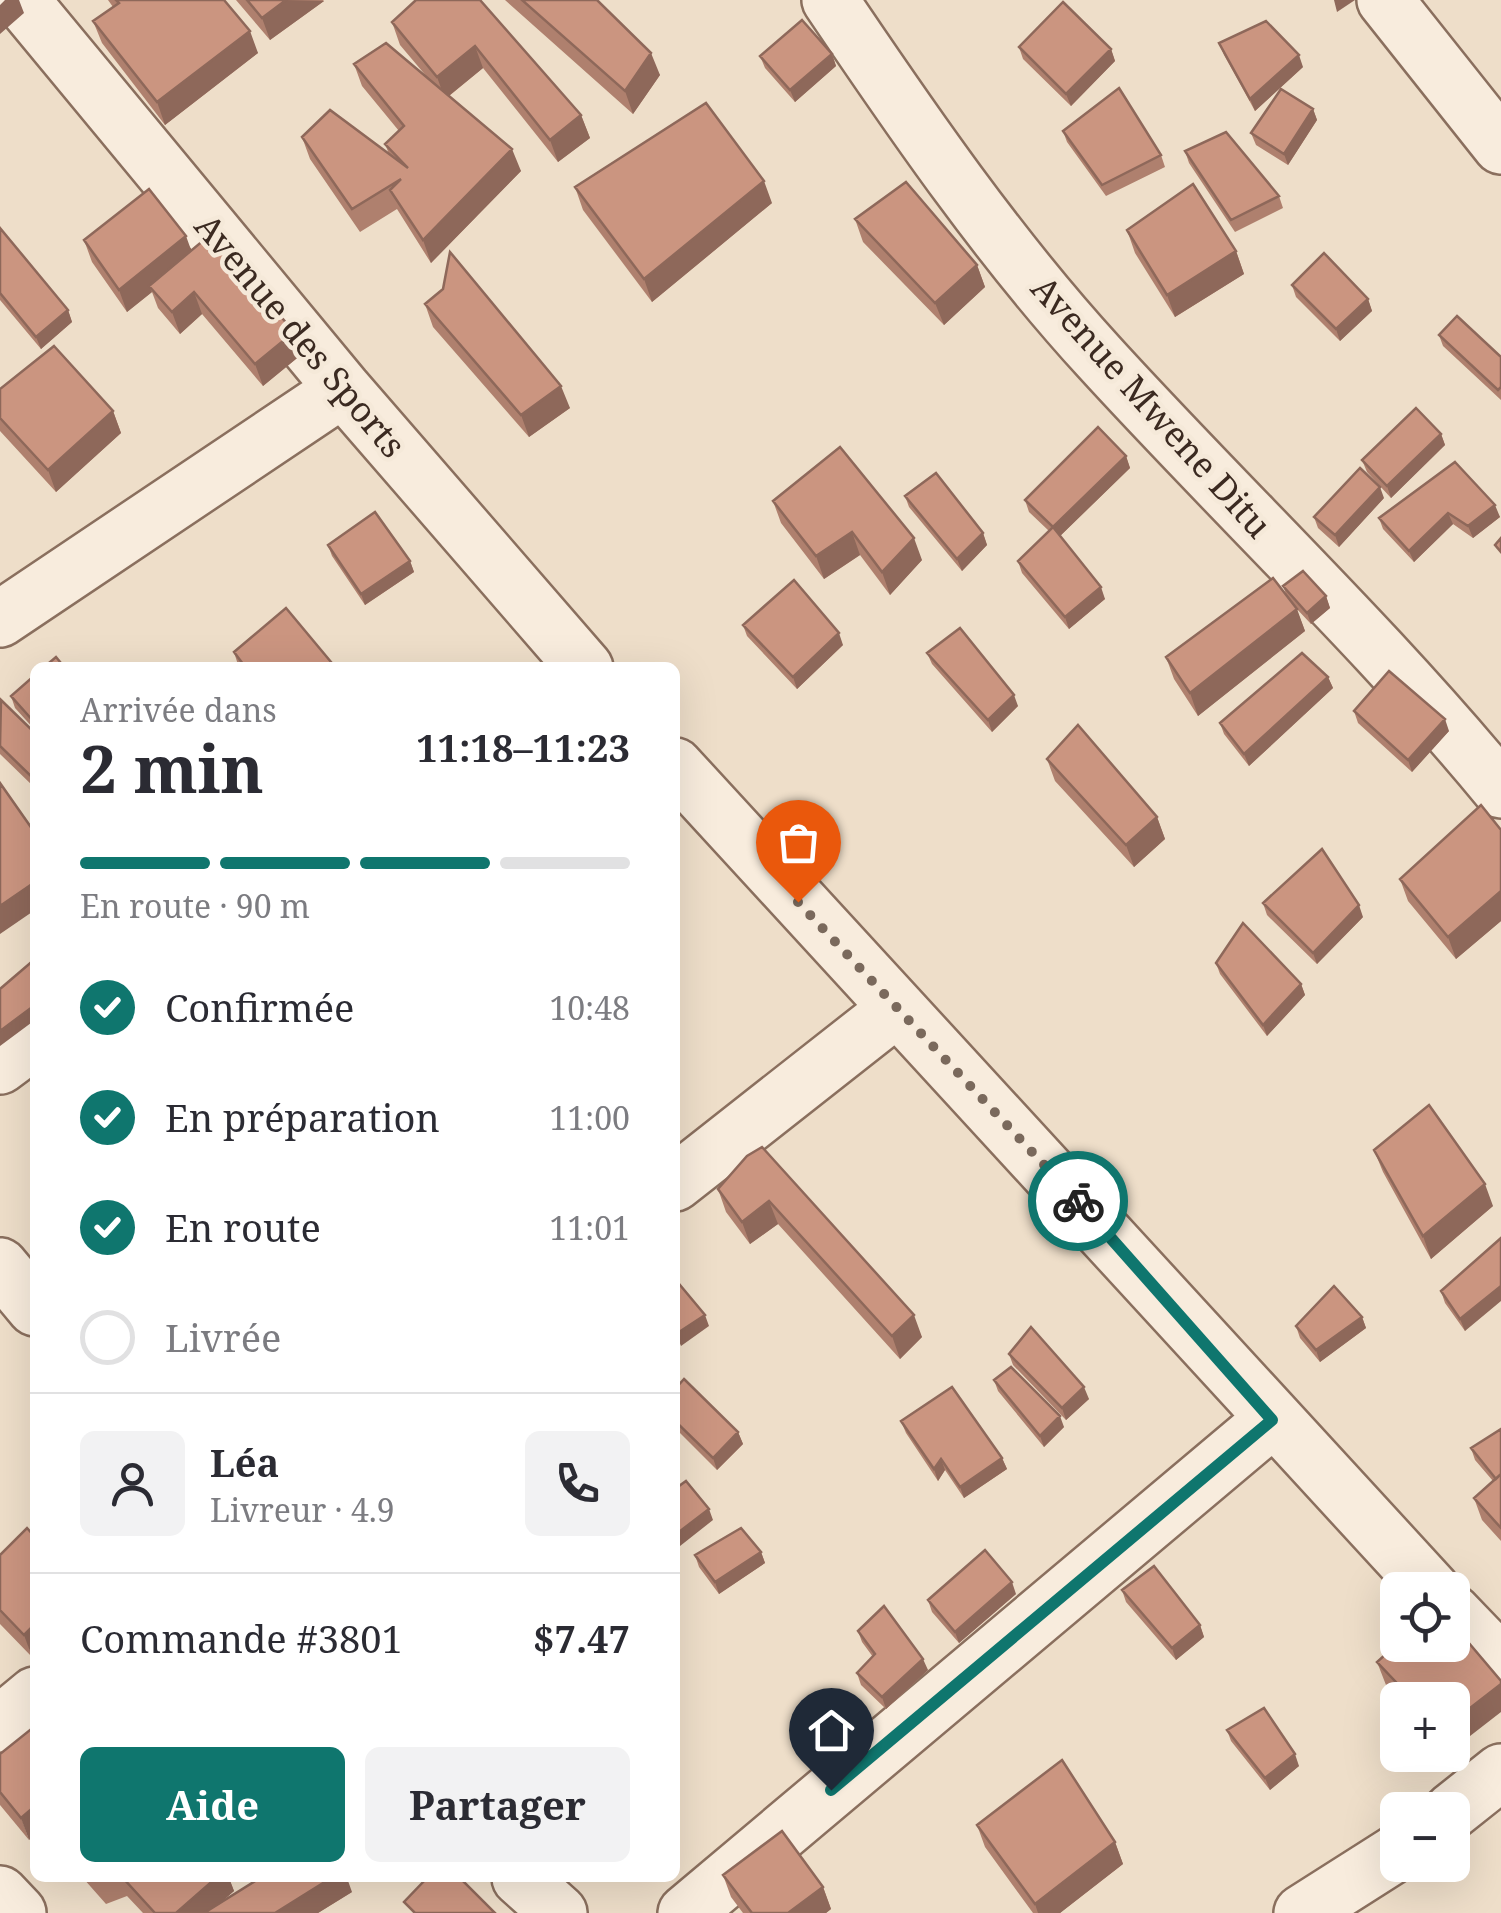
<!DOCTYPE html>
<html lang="fr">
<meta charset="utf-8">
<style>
body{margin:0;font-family:"Noto Serif",serif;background:#f2f2f3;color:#2b2b33;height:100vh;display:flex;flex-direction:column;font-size:38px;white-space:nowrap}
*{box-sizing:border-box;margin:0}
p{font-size:32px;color:#7c7c81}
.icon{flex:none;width:55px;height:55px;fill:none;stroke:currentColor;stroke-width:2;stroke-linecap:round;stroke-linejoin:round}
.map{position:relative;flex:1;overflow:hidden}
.details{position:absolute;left:30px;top:662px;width:650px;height:1220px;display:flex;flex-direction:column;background:#fff;border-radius:15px;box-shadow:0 10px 40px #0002}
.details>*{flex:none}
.tools{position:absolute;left:1380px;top:1572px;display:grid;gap:20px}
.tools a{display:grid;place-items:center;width:90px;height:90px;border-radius:15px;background:#fff;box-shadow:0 10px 40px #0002;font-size:50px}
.pin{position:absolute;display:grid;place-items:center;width:85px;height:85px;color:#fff;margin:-102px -42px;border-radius:50% 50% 50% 0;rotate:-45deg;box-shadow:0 0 10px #0007}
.pin .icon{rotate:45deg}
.courier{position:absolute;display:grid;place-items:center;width:100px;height:100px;margin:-50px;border:8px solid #0f766e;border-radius:50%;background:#fff;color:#222;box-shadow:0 2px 12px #0007}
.overview em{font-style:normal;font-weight:700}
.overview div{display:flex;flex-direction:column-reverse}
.overview{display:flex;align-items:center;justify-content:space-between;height:170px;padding:0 50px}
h1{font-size:65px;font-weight:700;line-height:75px}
.bar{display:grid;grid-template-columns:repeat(4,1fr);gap:15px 10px;align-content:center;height:120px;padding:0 50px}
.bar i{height:12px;border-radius:8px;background:#e1e1e2}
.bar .selected{background:#0f766e}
.bar p{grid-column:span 4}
.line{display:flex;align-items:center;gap:25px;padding:0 50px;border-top:2px solid #e1e1e2}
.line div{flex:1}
.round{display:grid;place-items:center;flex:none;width:105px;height:105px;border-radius:15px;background:#f2f2f3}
ol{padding:0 50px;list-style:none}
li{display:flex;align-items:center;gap:30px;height:110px}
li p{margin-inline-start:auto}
li .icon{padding:10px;border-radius:50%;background:#0f766e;color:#fff;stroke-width:4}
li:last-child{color:#7c7c81}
li i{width:55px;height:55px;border:5px solid #e1e1e2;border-radius:50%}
.button{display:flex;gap:20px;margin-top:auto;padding:20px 50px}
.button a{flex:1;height:115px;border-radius:15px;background:#0f766e;color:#fff;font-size:40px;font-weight:700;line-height:115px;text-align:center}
.button a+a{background:#f2f2f3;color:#2b2b33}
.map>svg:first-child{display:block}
</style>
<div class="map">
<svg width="1501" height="1913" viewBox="0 0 1501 1913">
<rect width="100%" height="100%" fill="#eedec9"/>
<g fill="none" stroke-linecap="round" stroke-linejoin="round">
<defs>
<path id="minor" d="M 21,0 L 343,389 L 585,668
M 830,0 C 913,123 999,248 1099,357 C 1232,503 1376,638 1501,790
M 1385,0 L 1501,146
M 0,619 L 343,389
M 675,766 L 1432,1590
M 0,1066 L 35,1040
M 675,1183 L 895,1010
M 0,1266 L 35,1308
M 1452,1612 L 1501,1663
M 0,1724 L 35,1695
M 1452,1811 L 1501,1772
M 520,1878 L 559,1913
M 0,1894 L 18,1913
M 686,1913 L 1273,1419
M 1302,1913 L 1398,1852"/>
</defs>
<use href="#minor" stroke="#8a6f5e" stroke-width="60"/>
<use href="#minor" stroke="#f8ecdd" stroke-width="55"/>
</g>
<path fill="#af806e" d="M 108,0 L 224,0 L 258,53 L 165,125 L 102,43 L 93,21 L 113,7 Z
M 236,0 L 323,0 L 324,1 L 270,40 Z
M 416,0 L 581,115 L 590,138 L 558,162 L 483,68 L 449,96 L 521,171 L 431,263 L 397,209 L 360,232 L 310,159 L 302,137 L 389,154 L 385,144 L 399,131 L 362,86 L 354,64 L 427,77 L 400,45 L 392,22 Z
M 505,0 L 597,0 L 660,75 L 633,114 Z
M 1219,43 L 1303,67 L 1255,111 L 1224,55 Z
M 1019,47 L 1111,49 L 1115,61 L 1071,106 L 1023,59 Z
M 832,54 L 836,66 L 795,102 L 765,68 L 760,56 Z
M 1313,109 L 1317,120 L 1288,165 L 1256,145 L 1251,133 Z
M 1063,131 L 1161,155 L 1165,167 L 1106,196 L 1067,142 Z
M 1185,151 L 1279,196 L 1283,208 L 1235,232 L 1189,163 Z
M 575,187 L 772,203 L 652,302 L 583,210 Z
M 855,219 L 977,265 L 985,287 L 944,325 L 863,242 Z
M 0,228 L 68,310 L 72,322 L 41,349 L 0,300 Z
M 1127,230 L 1236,251 L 1244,274 L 1175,317 L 1135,253 Z
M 84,240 L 191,251 L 302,354 L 263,386 L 202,314 L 180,334 L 158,308 L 152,292 L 127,312 L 92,262 Z
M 1292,285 L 1368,299 L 1372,311 L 1340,341 L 1296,297 Z
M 425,304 L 570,408 L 529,437 L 433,327 Z
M 1439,335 L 1501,357 L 1501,400 L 1443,346 Z
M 0,389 L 113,411 L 121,433 L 56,492 L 0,431 Z
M 1441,434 L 1445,445 L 1391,498 L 1367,472 L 1362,460 Z
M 1126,456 L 1130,468 L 1060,536 L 1105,599 L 1069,629 L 1022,573 L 1018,561 L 1049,531 L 1029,512 L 1025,500 Z
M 1455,462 L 1500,517 L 1473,538 L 1453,524 L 1414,562 L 1383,529 L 1379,518 Z
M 905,496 L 983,533 L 987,545 L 962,571 L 909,507 Z
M 1384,498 L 1339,547 L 1318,528 L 1314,517 Z
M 773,501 L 922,560 L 890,595 L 860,555 L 824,579 L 781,523 Z
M 328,545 L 410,561 L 414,572 L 365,605 L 332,556 Z
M 1283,586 L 1326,596 L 1330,608 L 1311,624 L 1296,608 L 1305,631 L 1198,716 L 1174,679 L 1166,657 L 1286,594 Z
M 743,625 L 843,645 L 797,689 L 747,636 Z
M 234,652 L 336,668 L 239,668 Z
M 927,653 L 1018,706 L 992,732 L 932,664 Z
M 35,675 L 35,730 L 15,708 L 11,696 Z
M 1328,677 L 1333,688 L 1249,766 L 1224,734 L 1220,723 Z
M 0,702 L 35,733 L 35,788 L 0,754 Z
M 1354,711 L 1449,731 L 1412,772 L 1358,723 Z
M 1047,759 L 1157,817 L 1165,839 L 1134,867 L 1055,781 Z
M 1501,830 L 1501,921 L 1456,959 L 1408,901 L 1400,879 Z
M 1263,903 L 1363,917 L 1317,964 L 1267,915 Z
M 1216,963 L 1301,984 L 1305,995 L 1267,1036 L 1220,974 Z
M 1374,1150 L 1493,1206 L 1431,1259 L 1383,1172 Z
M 747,1156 L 922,1337 L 900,1359 L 778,1224 L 750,1244 L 726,1212 L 718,1189 Z
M 1501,1238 L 1465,1331 L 1445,1303 L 1441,1291 Z
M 1362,1317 L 1366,1328 L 1320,1362 L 1300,1338 L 1296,1326 Z
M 1009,1354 L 1089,1399 L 1066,1420 L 1013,1365 Z
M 994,1380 L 1064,1427 L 1044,1447 L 998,1391 Z
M 675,1389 L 738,1432 L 743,1444 L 717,1470 L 675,1428 Z
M 901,1421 L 1002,1458 L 1007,1469 L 964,1498 L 945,1470 L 938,1481 L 906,1433 Z
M 1501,1429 L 1501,1541 L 1482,1520 L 1474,1498 L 1493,1481 L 1475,1460 L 1471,1448 Z
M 761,1552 L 765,1563 L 719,1594 L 699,1567 L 695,1555 Z
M 0,1555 L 32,1657 L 0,1624 Z
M 1122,1590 L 1200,1625 L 1204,1637 L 1176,1660 L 1126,1602 Z
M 1016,1594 L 959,1643 L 932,1612 L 928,1600 Z
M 858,1631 L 928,1670 L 886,1709 L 861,1685 L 857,1673 L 873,1657 L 862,1642 Z
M 1377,1662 L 1452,1700 L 1400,1700 L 1386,1685 Z
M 1227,1730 L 1299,1766 L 1270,1790 L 1231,1741 Z
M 0,1754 L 29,1840 L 0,1805 Z
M 977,1825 L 1115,1842 L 1123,1864 L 1060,1913 L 1033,1913 L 985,1847 Z
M 723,1875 L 823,1887 L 831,1909 L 826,1913 L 743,1913 L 731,1897 Z
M 83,1878 L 229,1878 L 234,1891 L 221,1902 L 352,1892 L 318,1913 L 143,1913 L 127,1896 L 106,1904 Z"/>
<path fill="#8e685a" d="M 5,0 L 19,0 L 24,13 L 0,34 L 0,5 Z
M 286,0 L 324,1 L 270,40 L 262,18 Z
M 1334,0 L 1355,0 L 1337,12 Z
M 250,31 L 258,53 L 165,125 L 157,102 Z
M 475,46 L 483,68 L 445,99 L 437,77 Z
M 1111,49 L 1115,61 L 1071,106 L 1066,94 Z
M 651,53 L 660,75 L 633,114 L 625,91 Z
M 832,54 L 836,66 L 795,102 L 790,90 Z
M 1299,55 L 1303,67 L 1255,111 L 1250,99 Z
M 1313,109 L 1317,120 L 1288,165 L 1284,154 Z
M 581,115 L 590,138 L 558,162 L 550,140 Z
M 512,149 L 521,171 L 431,263 L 423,240 Z
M 764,181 L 772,203 L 652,302 L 644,279 Z
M 186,236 L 194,258 L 149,286 L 152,292 L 127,312 L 119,290 Z
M 1236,251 L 1244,274 L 1175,317 L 1167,295 Z
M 977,265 L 985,287 L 944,325 L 935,303 Z
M 194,292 L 202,314 L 180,334 L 172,312 Z
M 1368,299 L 1372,311 L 1340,341 L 1336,329 Z
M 68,310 L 72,322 L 41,349 L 36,337 Z
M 294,332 L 302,354 L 263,386 L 255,364 Z
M 561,386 L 570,408 L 529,437 L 521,415 Z
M 113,411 L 121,433 L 56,492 L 48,470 Z
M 1441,434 L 1445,445 L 1391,498 L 1387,486 Z
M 1126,456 L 1130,468 L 1057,539 L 1053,527 Z
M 1380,487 L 1384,498 L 1339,547 L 1335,535 Z
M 1495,505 L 1500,517 L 1473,538 L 1468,526 Z
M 1448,513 L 1453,524 L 1414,562 L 1409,551 Z
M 852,532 L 860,555 L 824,579 L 816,556 Z
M 983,533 L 987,545 L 962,571 L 957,559 Z
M 914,538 L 922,560 L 890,595 L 882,572 Z
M 410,561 L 414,572 L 365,605 L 361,594 Z
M 1101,587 L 1105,599 L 1069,629 L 1065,617 Z
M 1326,596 L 1330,608 L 1311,624 L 1307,613 Z
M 1297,609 L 1305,631 L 1198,716 L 1190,693 Z
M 839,633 L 843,645 L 797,689 L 793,677 Z
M 1328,677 L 1333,688 L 1249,766 L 1244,754 Z
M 1014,695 L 1018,706 L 992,732 L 988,720 Z
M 1445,719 L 1449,731 L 1412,772 L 1408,760 Z
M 1157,817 L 1165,839 L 1134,867 L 1126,845 Z
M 35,882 L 35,910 L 0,934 L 0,906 Z
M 1501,891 L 1501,921 L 1456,959 L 1448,937 Z
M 1359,905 L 1363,917 L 1317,964 L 1313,953 Z
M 1301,984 L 1305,995 L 1267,1036 L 1263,1025 Z
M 35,1005 L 35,1020 L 0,1046 L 0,1031 Z
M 1485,1184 L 1493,1206 L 1431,1259 L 1423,1236 Z
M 769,1201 L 778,1224 L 750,1244 L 742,1222 Z
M 1501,1286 L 1501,1301 L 1465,1331 L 1460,1319 Z
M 705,1315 L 709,1326 L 681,1346 L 676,1334 Z
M 914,1315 L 922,1337 L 900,1359 L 892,1336 Z
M 1362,1317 L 1366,1328 L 1320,1362 L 1316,1350 Z
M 1084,1387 L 1089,1399 L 1066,1420 L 1062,1408 Z
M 1060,1416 L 1064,1427 L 1044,1447 L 1040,1436 Z
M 738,1432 L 743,1444 L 717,1470 L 713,1458 Z
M 1002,1458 L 1007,1469 L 964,1498 L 960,1487 Z
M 941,1459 L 945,1470 L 938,1481 L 934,1469 Z
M 709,1509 L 713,1520 L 675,1550 L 675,1535 Z
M 761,1552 L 765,1563 L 719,1594 L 715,1582 Z
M 1012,1582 L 1016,1594 L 959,1643 L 955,1632 Z
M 35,1624 L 35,1654 L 32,1657 L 24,1635 Z
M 1200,1625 L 1204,1637 L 1176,1660 L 1172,1648 Z
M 923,1659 L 928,1670 L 886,1709 L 882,1697 Z
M 1501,1684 L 1501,1712 L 1452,1750 L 1452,1722 Z
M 1295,1754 L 1299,1766 L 1270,1790 L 1265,1778 Z
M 35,1806 L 35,1835 L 29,1840 L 21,1818 Z
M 1115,1842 L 1123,1864 L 1060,1913 L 1038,1913 L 1035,1904 Z
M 216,1878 L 229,1878 L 234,1891 L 209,1913 L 176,1913 Z
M 331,1878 L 347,1878 L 352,1892 L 318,1913 L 275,1913 Z
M 823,1887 L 831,1909 L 826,1913 L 788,1913 Z"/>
<path fill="#cb9580" stroke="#8e685a" stroke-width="2.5" d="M 116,0 L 224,0 L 250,31 L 157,102 L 93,21 L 119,3 Z
M 247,0 L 286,0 L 262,18 Z
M 416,0 L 480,0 L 581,115 L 550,140 L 475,46 L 437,77 L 392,22 Z
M 522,0 L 597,0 L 651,53 L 625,91 Z
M 1063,2 L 1111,49 L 1066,94 L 1019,47 Z
M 802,20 L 832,54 L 790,90 L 760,56 Z
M 1266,21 L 1299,55 L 1250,99 L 1219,43 Z
M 386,43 L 512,149 L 423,240 L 390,190 L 401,179 L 352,209 L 302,137 L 330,110 L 408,168 L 385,144 L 404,126 L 354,64 Z
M 1119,88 L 1161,155 L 1102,185 L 1063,131 Z
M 1281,89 L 1313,109 L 1284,154 L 1251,133 Z
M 706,103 L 764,181 L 644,279 L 575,187 Z
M 1226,132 L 1279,196 L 1231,220 L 1185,151 Z
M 906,182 L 977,265 L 935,303 L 855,219 Z
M 1193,184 L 1236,251 L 1167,295 L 1127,230 Z
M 149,189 L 186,236 L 119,290 L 84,240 Z
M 0,228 L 68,310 L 36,337 L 0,293 Z
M 211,234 L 294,332 L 255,364 L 194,292 L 172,312 L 149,286 Z
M 450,252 L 561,386 L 521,415 L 425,304 L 443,289 Z
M 1324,253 L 1368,299 L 1336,329 L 1292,285 Z
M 1457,316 L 1501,357 L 1501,387 L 1498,390 L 1439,335 Z
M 54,346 L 113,411 L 48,470 L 0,418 L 0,389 Z
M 1416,408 L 1441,434 L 1387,486 L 1362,460 Z
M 1098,427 L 1126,456 L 1053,527 L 1025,500 Z
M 840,447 L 914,538 L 882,572 L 852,532 L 816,556 L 773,501 Z
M 1455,462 L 1495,505 L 1468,526 L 1448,513 L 1409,551 L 1379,518 Z
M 1360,468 L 1380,487 L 1335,535 L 1314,517 Z
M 936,473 L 983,533 L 957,559 L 905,496 Z
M 375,512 L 410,561 L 361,594 L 328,545 Z
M 1053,527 L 1101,587 L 1065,617 L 1018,561 Z
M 1501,538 L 1501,552 L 1495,545 Z
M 1303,571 L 1326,596 L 1307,613 L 1283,586 Z
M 1273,578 L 1297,609 L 1190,693 L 1166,657 Z
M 794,580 L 839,633 L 793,677 L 743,625 Z
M 286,608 L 336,668 L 246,668 L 234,652 Z
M 960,628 L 1014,695 L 988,720 L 927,653 Z
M 1302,653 L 1328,677 L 1244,754 L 1220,723 Z
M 56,657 L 65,668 L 43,668 Z
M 1389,671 L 1445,719 L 1408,760 L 1354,711 Z
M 35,675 L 35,723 L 11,696 Z
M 1,700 L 35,733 L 35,780 L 0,746 Z
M 1078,725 L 1157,817 L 1126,845 L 1047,759 Z
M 0,783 L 35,833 L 35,882 L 0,906 Z
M 1481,805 L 1501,830 L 1501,891 L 1448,937 L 1400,879 Z
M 1322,849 L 1359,905 L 1313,953 L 1263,903 Z
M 1243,923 L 1301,984 L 1263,1025 L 1216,963 Z
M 35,959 L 35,1005 L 0,1031 L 0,989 Z
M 1429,1105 L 1485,1184 L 1423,1236 L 1374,1150 Z
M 762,1147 L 914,1315 L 892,1336 L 769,1201 L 742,1222 L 718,1189 L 747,1156 Z
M 1501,1238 L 1501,1286 L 1460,1319 L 1441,1291 Z
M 675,1279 L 705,1315 L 676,1334 L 675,1332 Z
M 1334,1286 L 1362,1317 L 1316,1350 L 1296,1326 Z
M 1031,1327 L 1084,1387 L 1062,1408 L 1009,1354 Z
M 1011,1367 L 1060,1416 L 1040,1436 L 994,1380 Z
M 684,1379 L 738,1432 L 713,1458 L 675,1421 L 675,1389 Z
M 952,1387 L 1002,1458 L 960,1487 L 941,1459 L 934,1469 L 901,1421 Z
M 1501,1429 L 1501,1474 L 1496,1479 L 1471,1448 Z
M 1501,1474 L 1501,1528 L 1474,1498 Z
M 686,1481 L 709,1509 L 675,1535 L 675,1489 Z
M 27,1528 L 35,1537 L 35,1624 L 24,1635 L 0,1610 L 0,1555 Z
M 741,1528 L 761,1552 L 715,1582 L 695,1555 Z
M 985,1550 L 1012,1582 L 955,1632 L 928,1600 Z
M 1154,1566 L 1200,1625 L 1172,1648 L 1122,1590 Z
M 884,1606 L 923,1659 L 882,1697 L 857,1673 L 875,1654 L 858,1631 Z
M 1452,1623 L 1501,1681 L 1501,1684 L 1452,1722 L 1452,1700 L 1413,1700 L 1377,1662 L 1398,1643 L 1398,1645 L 1452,1645 Z
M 1264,1708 L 1295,1754 L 1265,1778 L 1227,1730 Z
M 35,1726 L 35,1806 L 21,1818 L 0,1792 L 0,1754 Z
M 1062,1760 L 1115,1842 L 1035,1904 L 977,1825 Z
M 782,1831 L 823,1887 L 788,1913 L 752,1913 L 723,1875 Z
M 123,1878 L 216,1878 L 176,1913 L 155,1913 Z
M 260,1878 L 331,1878 L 275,1913 L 204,1913 Z
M 427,1878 L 460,1878 L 495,1913 L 415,1913 L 404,1902 Z"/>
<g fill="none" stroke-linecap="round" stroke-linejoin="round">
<path stroke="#7a695c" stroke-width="10" stroke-dasharray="0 18" d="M 798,902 L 1078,1201"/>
<path stroke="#0f766e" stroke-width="12" d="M 831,1790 L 1272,1420 L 1078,1201"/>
</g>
<g text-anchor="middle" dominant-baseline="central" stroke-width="9" stroke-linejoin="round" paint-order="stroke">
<g font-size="35" fill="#3b2a21" stroke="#f5e9d9">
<text transform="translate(301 335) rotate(50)">Avenue des Sports</text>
<text transform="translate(1152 406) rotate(48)">Avenue Mwene Ditu</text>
</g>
</g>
</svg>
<div class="tools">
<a><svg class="icon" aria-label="locate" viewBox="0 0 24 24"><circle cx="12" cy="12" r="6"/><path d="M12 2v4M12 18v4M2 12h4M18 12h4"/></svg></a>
<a>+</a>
<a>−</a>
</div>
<div class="pin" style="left:798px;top:902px;background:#ea580c"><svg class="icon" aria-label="bag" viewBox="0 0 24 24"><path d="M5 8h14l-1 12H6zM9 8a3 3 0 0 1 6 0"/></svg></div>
<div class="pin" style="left:831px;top:1790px;background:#1f2937"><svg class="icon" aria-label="home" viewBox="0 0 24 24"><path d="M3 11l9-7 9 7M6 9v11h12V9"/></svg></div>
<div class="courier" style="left:1078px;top:1201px"><svg class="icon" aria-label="bike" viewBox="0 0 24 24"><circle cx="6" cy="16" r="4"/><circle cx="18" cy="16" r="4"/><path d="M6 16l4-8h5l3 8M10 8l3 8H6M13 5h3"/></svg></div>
<section class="details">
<div class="overview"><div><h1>2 min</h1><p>Arrivée dans</p></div><em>11:18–11:23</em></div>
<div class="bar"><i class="selected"></i><i class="selected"></i><i class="selected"></i><i></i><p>En route · 90 m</p></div>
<ol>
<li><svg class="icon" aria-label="check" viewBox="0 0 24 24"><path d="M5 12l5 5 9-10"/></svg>Confirmée<p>10:48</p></li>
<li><svg class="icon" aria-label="check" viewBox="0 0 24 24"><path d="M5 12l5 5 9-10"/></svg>En préparation<p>11:00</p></li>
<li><svg class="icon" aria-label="check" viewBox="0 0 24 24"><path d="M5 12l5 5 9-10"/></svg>En route<p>11:01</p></li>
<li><i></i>Livrée</li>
</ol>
<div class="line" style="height:180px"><a class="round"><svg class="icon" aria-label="person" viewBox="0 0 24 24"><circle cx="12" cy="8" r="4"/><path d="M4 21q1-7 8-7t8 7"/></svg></a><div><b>Léa</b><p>Livreur · 4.9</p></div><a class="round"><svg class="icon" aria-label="phone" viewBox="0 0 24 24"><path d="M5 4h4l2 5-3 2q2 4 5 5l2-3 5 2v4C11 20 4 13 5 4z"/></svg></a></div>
<div class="line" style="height:130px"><div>Commande #3801</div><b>$7.47</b></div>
<div class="button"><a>Aide</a><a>Partager</a></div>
</section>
</div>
